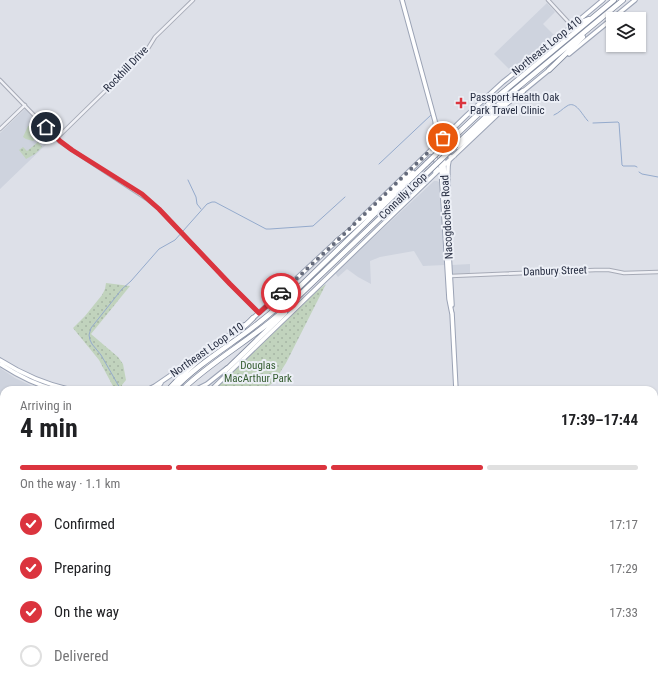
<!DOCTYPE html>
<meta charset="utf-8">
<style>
body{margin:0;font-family:"Roboto Condensed",sans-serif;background:#f6f6f6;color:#202124;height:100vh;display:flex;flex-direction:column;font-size:15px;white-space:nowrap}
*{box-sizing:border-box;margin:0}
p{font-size:13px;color:#757577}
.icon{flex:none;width:22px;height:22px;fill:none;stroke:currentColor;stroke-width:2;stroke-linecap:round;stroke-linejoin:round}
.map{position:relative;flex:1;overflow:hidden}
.panel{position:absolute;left:0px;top:386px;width:658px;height:300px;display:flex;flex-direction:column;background:#fff;border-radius:12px 12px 0 0;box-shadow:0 1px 3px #0004}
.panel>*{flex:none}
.tools{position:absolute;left:606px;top:12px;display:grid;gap:8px}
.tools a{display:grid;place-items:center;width:40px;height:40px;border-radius:0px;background:#fff;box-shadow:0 1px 3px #0004;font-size:20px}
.pin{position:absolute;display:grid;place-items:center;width:34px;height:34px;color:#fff;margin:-17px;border:2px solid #fff;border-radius:50%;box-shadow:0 1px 4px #0007}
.courier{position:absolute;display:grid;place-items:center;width:40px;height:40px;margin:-20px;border:3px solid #db343e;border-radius:50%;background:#fff;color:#222;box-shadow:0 1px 5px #0007}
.headline em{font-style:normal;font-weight:700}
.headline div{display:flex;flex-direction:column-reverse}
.headline{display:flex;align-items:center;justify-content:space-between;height:68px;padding:0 20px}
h1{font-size:26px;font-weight:700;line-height:30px}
.bar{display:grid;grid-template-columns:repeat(4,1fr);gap:6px 4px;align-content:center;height:48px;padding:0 20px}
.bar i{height:5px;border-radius:3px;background:#e0e0e0}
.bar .selected{background:#db343e}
.bar p{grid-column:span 4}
ol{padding:0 20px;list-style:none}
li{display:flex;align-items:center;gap:12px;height:44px}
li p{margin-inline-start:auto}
li .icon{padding:4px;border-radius:50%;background:#db343e;color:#fff;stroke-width:4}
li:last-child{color:#757577}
li i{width:22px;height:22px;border:2px solid #e0e0e0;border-radius:50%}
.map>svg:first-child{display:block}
</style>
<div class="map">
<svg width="658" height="686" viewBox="0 0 658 686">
<defs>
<pattern id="forest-firs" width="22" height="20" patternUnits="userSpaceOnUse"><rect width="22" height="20" fill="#c1d3bd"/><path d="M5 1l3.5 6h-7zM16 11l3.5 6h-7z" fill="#a6b5a4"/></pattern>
<pattern id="park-dots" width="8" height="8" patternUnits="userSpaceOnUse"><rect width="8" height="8" fill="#c1d3bd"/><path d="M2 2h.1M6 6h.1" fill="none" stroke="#a6b5a4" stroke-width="1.8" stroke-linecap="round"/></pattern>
</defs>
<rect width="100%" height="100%" fill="#dde0e8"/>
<path fill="#ced3de" d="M 547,3 L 555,12 L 543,24 L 555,36 L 512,72 L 494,54 Z
M 25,109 L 53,138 L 0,189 L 0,133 Z
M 434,181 L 437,181 L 439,182 L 445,265 L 423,266 L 414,251 L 380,257 L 370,261 L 371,284 L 358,277 L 347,269 L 338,277 L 335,273 Z
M 470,264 L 470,273 L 453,274 L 452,265 Z
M 0,368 L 15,378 L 40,390 L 4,390 L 4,459 L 0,460 Z
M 4,592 L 4,668 L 0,672 L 0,596 Z
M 38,682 L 127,682 L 123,686 L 41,686 Z
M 289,682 L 380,682 L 379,686 L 328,686 L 328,685 L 320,683 L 319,686 L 288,686 Z
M 451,682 L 564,682 L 564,686 L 461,686 Z"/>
<path fill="#c1d3bd" d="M 28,126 L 30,126 L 41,132 L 39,136 L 33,141 L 26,139 L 23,137 Z"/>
<path fill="url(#forest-firs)" d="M 207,682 L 282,682 L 286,686 L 209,686 Z"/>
<path fill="url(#park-dots)" d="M 38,142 L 42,147 L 35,154 L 26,159 L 19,150 L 23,147 L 27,151 Z
M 106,283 L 130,286 L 91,334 L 118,357 L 123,364 L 126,380 L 122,385 L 122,390 L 115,390 L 99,360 L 73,328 L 85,316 L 102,295 L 105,289 Z
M 326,284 L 286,363 L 274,382 L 263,390 L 214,390 L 318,290 Z"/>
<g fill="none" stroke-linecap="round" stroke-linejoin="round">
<path stroke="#94aacc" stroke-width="1" d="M 554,115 C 559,113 562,109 567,106 C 576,100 582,115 588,121
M 593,123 L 618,122 L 619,123 L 622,165 L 623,166 L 635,166 L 637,167
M 379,164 L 431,115
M 639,172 L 642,174 L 658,177
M 188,180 L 196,197 L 197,204 L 201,209
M 121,390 L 101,355 L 92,344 L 90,340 L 89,335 L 91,328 L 122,289 L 131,281 L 159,249 L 175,240 L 207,204 L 212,202 L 215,202 L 266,229 L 270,229 L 313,226 L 345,197
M 0,467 L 4,466
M 406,686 L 408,682"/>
<defs>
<path id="minor" d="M 548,0 L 572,26
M 0,80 L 60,142 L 72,150 L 147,199 L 159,209 L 230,284 L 259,313
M 0,129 L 25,105
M 57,138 L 141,56 L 147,50 L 155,37 L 193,0
M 451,276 L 595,270 L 609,270 L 624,273 L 658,272
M 654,595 L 658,595"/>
<path id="major" d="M 402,0 L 435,121 L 438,143 L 441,168 L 449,299 L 452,314
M 566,31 L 603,0
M 569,54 L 635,0
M 522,92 L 550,69
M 436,123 L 442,140 L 444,165 L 452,305
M 448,134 L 446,141 L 448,155 L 451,157 L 454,156
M 429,152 L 432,152 L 435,154 L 437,167 L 435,172
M 447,193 C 450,182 446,171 449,161
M 355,224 L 467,115 L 503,82 L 552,43
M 452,313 L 456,390
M 252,319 L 284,290 L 339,239
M 0,360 C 22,374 45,384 71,390
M 0,364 C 17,375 36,385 56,390
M 147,390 L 155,386 L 244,325
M 159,390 L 159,386 L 161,383
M 195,390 L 207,384 L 227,368
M 211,390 L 441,168 L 497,115
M 0,565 L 4,561
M 0,594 L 4,591
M 382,686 L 384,682"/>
<path id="highway" d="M 550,44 L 582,22 L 589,19
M 549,70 L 583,37
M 455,136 L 491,102 L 614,0
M 456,145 L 511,93 L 623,0
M 457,147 L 471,136 L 506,104 L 523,91
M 337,241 C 364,220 387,195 413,173
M 226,370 L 285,313
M 168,390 C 179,378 191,366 204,356 C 221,344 239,333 253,318
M 173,390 C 194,368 219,352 244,334 C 258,324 271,313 285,301 L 427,163
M 182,390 C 213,360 251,340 283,311 L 427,173
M 0,573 L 4,570
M 0,582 L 4,578
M 0,588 L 4,585"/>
</defs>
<use href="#minor" stroke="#a6aab6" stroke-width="4.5"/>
<use href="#major" stroke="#9ba3b5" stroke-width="5.5"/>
<use href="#highway" stroke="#838ca0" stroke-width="6"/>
<use href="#minor" stroke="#f0f1f6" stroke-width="2.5"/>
<use href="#major" stroke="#fff" stroke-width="3.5"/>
<use href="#highway" stroke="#fff" stroke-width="4.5"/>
<defs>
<path id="highway-bridge" d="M 427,163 L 455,136
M 427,173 L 456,145"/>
</defs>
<use href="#highway-bridge" stroke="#838ca0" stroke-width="6" stroke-linecap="butt"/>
<use href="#highway-bridge" stroke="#fff" stroke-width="4.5"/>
</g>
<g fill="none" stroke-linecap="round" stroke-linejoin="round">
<path stroke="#656b7b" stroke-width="4" stroke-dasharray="0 7.2" d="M 281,293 L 337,241 L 443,138"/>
<path stroke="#db343e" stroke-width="5" d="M 46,127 L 60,141 L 72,150 L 142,194 L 159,209 L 230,284 L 259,313 L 281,293"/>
</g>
<path fill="#db343e" stroke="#eceff6" stroke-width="1.5" d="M459 97h4v4h4v4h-4v4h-4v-4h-4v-4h4z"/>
<g text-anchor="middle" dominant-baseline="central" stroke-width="4" stroke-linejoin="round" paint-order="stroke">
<g font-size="11" fill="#252c40" stroke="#eceff6">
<text transform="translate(547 46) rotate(-39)">Northeast Loop 410</text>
<text transform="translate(126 69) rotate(-46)">Rockhill Drive</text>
<text transform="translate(403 196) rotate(-44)">Connally Loop</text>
<text transform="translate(447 217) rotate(-93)">Nacogdoches Road</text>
<text transform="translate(555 271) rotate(-2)">Danbury Street</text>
<text transform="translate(207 350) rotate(-35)">Northeast Loop 410</text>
</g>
<g font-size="11" fill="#252c40" stroke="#eceff6" text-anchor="start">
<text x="470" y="97">Passport Health Oak<tspan x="470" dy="13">Park Travel Clinic</tspan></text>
</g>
<g font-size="11" fill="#355d31" stroke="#eceff6">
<text x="258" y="365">Douglas<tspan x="258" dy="13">MacArthur Park</tspan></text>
</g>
</g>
</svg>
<div class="tools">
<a><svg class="icon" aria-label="layers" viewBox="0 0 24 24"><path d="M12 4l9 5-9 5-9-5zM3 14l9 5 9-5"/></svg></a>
</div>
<div class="pin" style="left:443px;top:138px;background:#ea580c"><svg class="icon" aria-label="bag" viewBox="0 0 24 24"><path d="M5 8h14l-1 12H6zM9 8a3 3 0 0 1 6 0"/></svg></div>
<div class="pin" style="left:46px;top:127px;background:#1f2937"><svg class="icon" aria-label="home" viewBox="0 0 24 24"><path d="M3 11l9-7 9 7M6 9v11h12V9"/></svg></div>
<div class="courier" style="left:281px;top:293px"><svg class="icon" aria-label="car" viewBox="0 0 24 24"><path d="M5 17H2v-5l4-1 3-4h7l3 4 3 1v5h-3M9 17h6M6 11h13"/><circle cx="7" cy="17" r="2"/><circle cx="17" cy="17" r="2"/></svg></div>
<section class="panel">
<div class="headline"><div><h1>4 min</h1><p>Arriving in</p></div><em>17:39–17:44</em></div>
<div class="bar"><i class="selected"></i><i class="selected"></i><i class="selected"></i><i></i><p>On the way · 1.1 km</p></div>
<ol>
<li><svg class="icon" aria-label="check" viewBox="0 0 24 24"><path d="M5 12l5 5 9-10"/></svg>Confirmed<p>17:17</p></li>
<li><svg class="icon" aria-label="check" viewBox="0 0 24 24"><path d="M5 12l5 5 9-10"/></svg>Preparing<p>17:29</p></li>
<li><svg class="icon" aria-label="check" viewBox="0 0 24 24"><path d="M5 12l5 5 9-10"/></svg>On the way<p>17:33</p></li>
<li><i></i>Delivered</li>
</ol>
</section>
</div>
